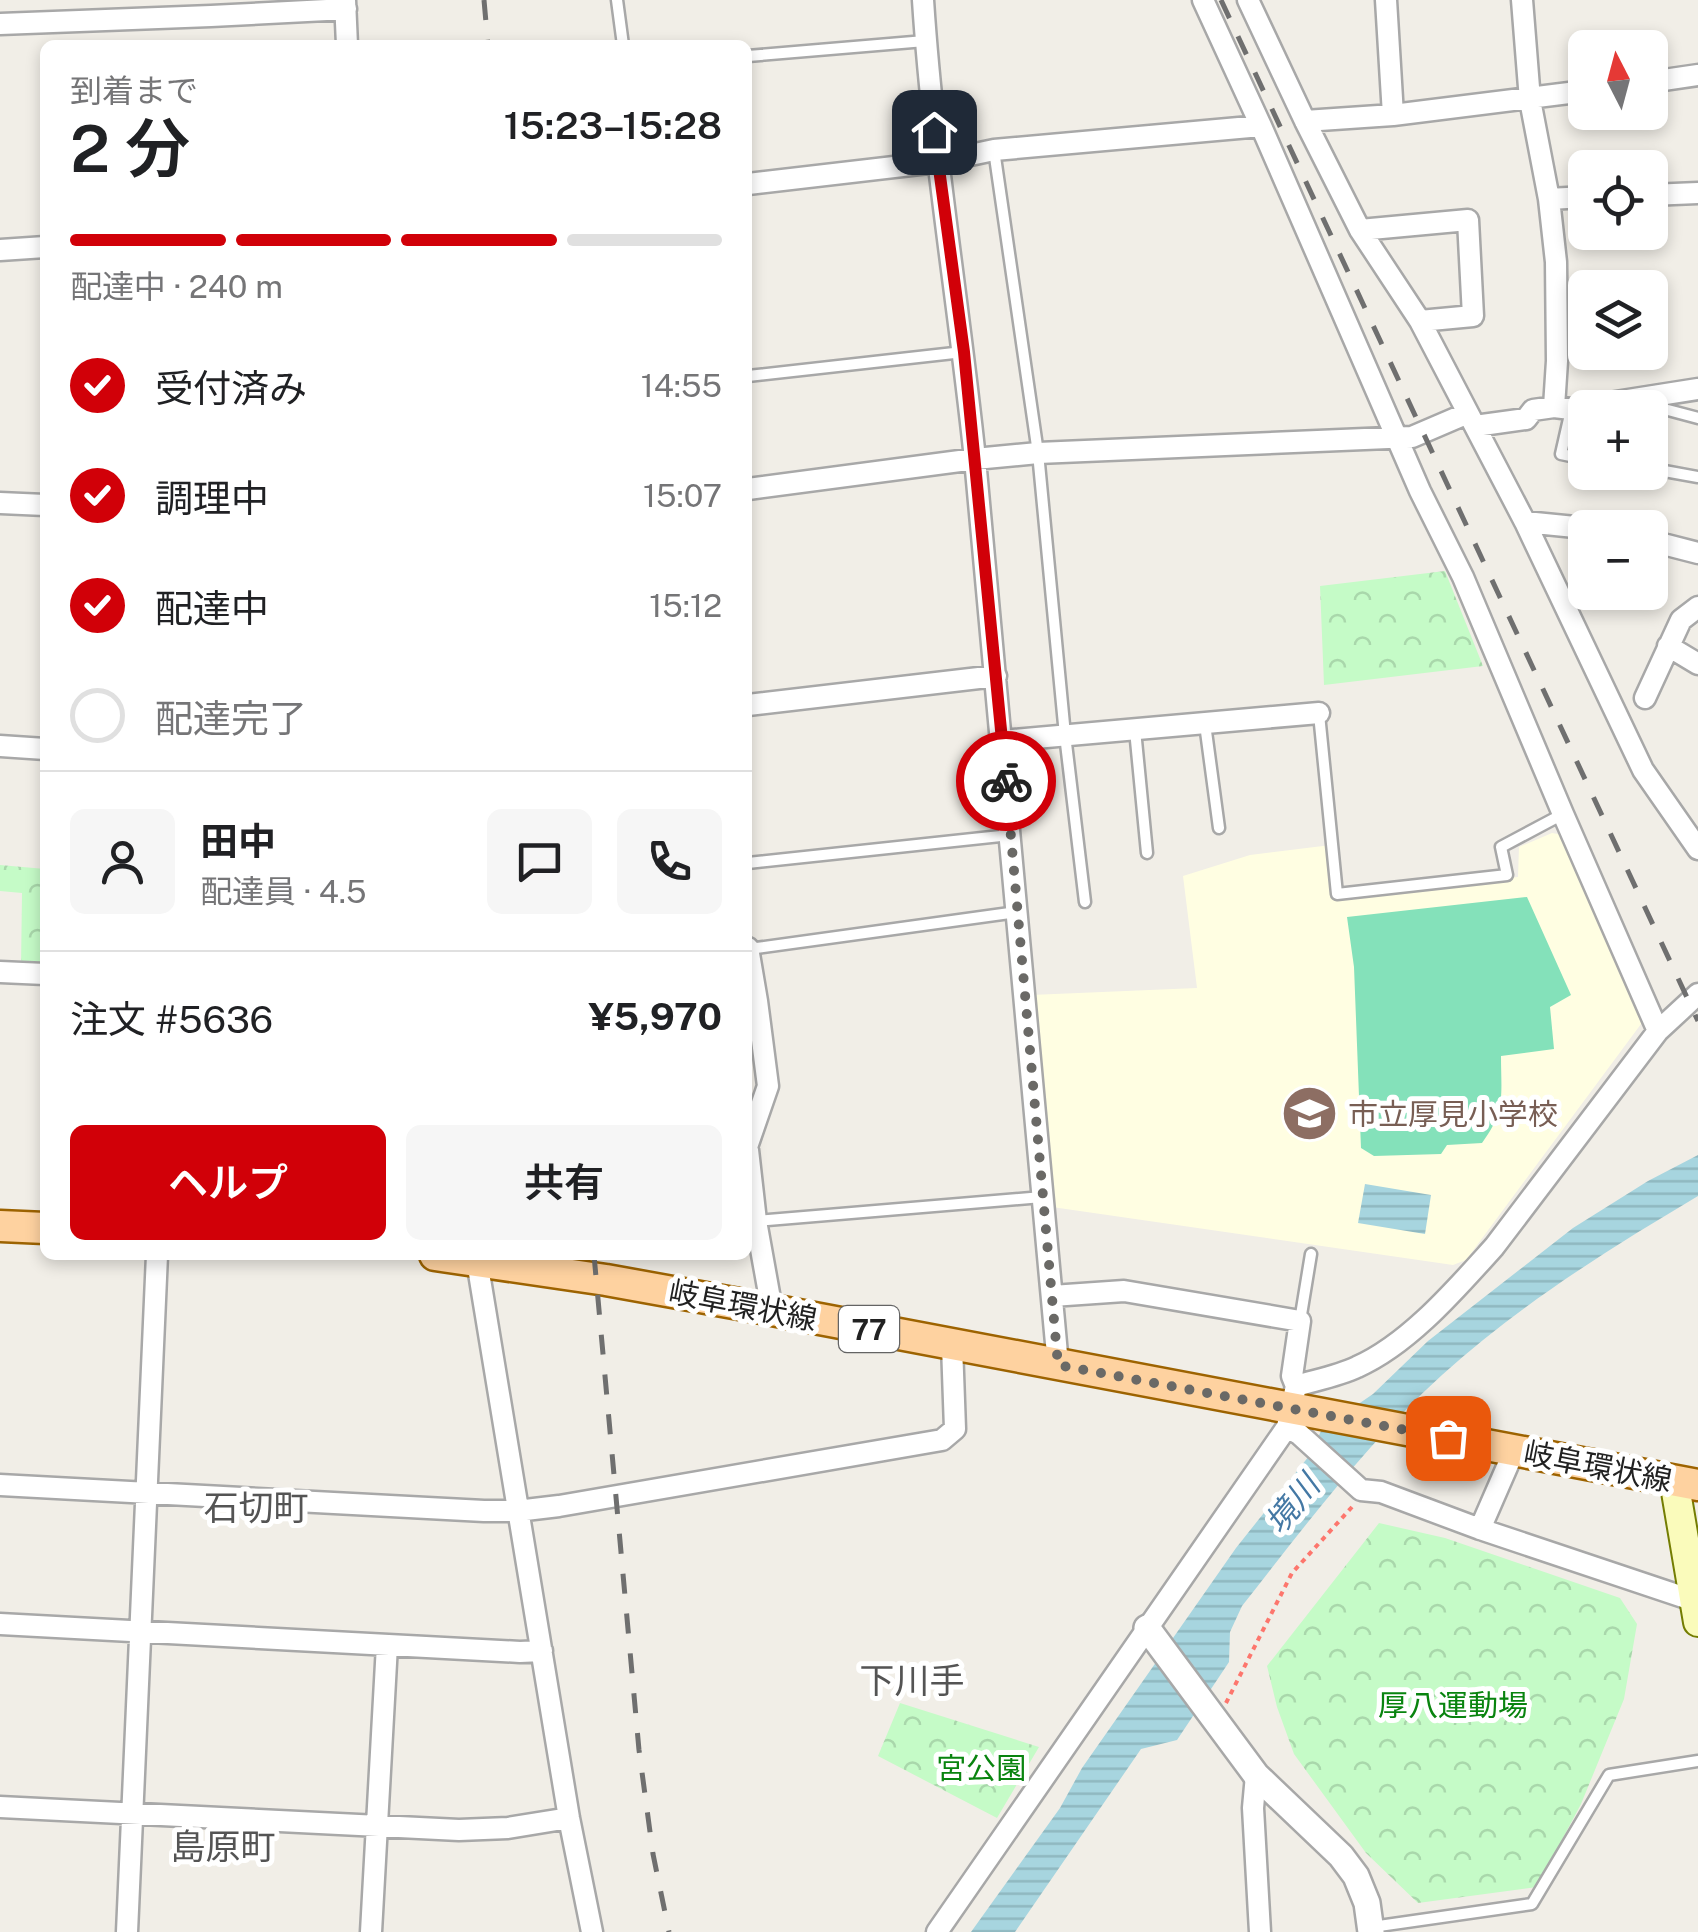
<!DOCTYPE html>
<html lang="ja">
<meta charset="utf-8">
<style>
body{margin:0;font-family:"Public Sans","Noto Sans JP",sans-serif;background:#f6f6f6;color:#202124;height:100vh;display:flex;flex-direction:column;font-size:38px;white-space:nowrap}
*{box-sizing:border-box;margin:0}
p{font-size:32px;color:#757577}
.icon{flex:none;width:55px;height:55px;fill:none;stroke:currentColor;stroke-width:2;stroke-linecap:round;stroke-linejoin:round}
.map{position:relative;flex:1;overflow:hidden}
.drawer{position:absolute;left:40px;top:40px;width:712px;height:1220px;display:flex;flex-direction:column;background:#fff;border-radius:15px;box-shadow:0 5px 15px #0003}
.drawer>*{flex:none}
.needle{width:65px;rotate:354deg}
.buttons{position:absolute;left:1568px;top:30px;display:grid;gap:20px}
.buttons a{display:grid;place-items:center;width:100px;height:100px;border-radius:15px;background:#fff;box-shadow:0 5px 15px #0003;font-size:50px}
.pin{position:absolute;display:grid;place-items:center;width:85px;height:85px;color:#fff;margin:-42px;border-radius:20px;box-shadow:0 5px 15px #0006}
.courier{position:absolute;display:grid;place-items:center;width:100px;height:100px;margin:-50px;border:8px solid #d10008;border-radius:50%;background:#fff;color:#222;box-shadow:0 2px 12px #0007}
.overview em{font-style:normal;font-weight:600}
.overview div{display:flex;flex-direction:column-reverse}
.overview{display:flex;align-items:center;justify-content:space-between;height:170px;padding:0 30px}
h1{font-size:65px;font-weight:600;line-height:75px}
.bar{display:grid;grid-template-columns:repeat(4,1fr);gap:15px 10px;align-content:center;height:120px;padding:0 30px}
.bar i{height:12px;border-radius:8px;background:#e0e0e0}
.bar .active{background:#d10008}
.bar p{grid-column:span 4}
.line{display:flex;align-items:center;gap:25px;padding:0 30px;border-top:2px solid #e0e0e0}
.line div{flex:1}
.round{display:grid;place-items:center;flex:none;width:105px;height:105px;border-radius:15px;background:#f6f6f6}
ol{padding:0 30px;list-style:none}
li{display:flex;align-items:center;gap:30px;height:110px}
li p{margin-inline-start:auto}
li .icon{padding:10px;border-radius:50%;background:#d10008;color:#fff;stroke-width:4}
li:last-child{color:#757577}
li i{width:55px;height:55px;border:5px solid #e0e0e0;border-radius:50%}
.primary-button{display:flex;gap:20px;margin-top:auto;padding:20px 30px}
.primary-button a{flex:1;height:115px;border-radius:15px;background:#d10008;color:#fff;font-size:40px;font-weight:600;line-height:115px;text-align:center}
.primary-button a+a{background:#f6f6f6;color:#202124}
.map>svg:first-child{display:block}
</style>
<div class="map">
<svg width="1698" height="1932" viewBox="0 0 1698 1932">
<defs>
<pattern id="park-crowns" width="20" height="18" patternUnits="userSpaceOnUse" patternTransform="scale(2.5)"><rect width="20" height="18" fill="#c5fbc7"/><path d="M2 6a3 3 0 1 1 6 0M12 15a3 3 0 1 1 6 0" fill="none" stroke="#a9d7ab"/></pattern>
<pattern id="water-rules" width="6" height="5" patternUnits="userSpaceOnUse" patternTransform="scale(2.5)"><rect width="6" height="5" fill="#a7d5df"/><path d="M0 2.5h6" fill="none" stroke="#8fb7bf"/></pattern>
</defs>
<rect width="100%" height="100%" fill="#f1eee7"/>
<path fill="#fffee2" d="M 1552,833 L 1564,835 L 1644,1020 L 1466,1260 L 1453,1265 L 1052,1207 L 1031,995 L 1197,988 L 1183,876 L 1250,855 L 1331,845 L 1338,896 L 1518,877 L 1519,847 Z"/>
<path fill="url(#park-crowns)" d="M 1445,571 L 1483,666 L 1324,685 L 1320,586 Z
M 0,865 L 45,869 L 45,969 L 21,967 L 22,893 L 0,891 Z
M 1379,1523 L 1445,1538 L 1620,1598 L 1637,1624 L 1624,1699 L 1581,1804 L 1537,1887 L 1418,1903 L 1366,1853 L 1294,1754 L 1277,1707 L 1267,1666 Z
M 900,1703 L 1039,1747 L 997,1818 L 878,1756 Z"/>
<path fill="#84e1ba" d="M 1527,897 L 1571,995 L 1550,1007 L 1554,1049 L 1501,1056 C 1501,1094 1506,1111 1482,1143 L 1447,1145 L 1441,1154 L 1374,1156 L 1361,1148 L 1354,967 L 1347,917 Z"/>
<path fill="url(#water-rules)" d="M 1698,1155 L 1698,1196 C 1609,1249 1519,1305 1442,1375 C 1366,1444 1305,1526 1242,1606 L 1230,1632 L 1229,1662 L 1177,1740 L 1141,1749 L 1015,1932 L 971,1932 L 1060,1808 L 1082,1768 L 1236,1548 L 1309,1456 L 1322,1429 L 1373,1394 L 1428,1341 L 1573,1228 L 1648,1181 Z
M 1365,1184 L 1431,1195 L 1425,1234 L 1358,1223 Z"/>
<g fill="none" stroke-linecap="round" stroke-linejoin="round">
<defs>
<path id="service" d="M 617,0 L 623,45
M 748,56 L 925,41
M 994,150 L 1038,453 L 1065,735 L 1085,902
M 748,376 L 963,352
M 1571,410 L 1561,454 L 1585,459
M 1668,410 L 1698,418
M 1650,472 L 1659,470 L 1698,477
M 1319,714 L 1337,894 L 1507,875 L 1501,847 L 1563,814
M 1205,724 L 1219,828
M 1135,730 L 1147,853
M 748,863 L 1010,835
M 749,949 L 1017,912
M 756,1221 L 1042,1197
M 1300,1321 L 1311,1254
M 1372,1927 L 1532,1904 L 1609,1775 L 1698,1761"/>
<path id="minor" d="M 345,0 L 347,45
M 923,0 C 933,154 959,305 975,459 L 1058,1365
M 1203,0 L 1261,126 L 1420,491 L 1463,577 L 1563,814 L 1658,1031
M 1248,0 L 1305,121 L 1360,230 L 1420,321 L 1525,522 L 1643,770 L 1698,849
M 1386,0 L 1393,115
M 1522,0 L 1530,100 L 1549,199 L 1556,262 L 1557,361 L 1554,407
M 0,24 L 211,16 L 346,9
M 1650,82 L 1698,75
M 1305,121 L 1393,115 L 1585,91
M 748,184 L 937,162 L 994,150 L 1261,126
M 1650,195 L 1698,193
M 1549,199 L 1585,197
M 1360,230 L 1468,220 L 1473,316 L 1420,321
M 0,250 L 45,247
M 1475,426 L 1526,419 L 1533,410 L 1554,407 L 1571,409 L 1698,389
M 748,489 L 975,459 L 1038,453 L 1412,437 L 1468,413
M 0,503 L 45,505
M 1525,522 L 1585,528
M 1650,535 L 1663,544 L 1698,553
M 1668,646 L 1698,664
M 1645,698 L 1681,620 L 1698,607
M 748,705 L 996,676
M 1002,741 L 1319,713
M 0,746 L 45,749
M 748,948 L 757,1001 L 768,1086 L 748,1144
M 0,972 L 45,974
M 748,1150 L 756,1221 L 772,1310
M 476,1255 L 569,1818 L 592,1932
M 1296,1386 C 1316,1380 1338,1376 1357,1367 C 1409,1344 1456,1289 1494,1247 L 1658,1031 L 1698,994
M 1287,1427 L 1299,1434 L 1361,1490 L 1381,1492 L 1480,1529 L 1698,1602
M 0,1485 L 484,1511 L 517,1511 L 559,1506 L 942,1440 L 955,1429 L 952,1345
M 1480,1529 L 1514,1451
M 0,1624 L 520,1652 L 542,1651
M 1256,1775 L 1253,1808 L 1260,1932
M 0,1807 L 459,1830 L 508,1828 L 569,1818
M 127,1932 L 157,1255
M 371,1932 L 387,1645
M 937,1932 L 1287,1427 L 1296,1386 L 1292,1376 L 1300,1321 L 1124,1291 L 1052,1296"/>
<path id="tertiary" d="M 1147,1628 L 1256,1775 L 1341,1856 L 1356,1876 L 1367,1903 L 1371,1932"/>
<path id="secondary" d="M 1674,1480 L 1698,1622"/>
<path id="primary" d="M 0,1226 L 45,1228
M 435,1255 L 606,1280 L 772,1310 L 1698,1485"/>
</defs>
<use href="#service" stroke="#a8a8a8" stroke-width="15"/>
<use href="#minor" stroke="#a8a8a8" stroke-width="25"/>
<use href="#tertiary" stroke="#a8a8a8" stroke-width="30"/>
<use href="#secondary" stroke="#747d02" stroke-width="32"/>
<use href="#primary" stroke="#9d6300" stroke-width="35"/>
<path stroke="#fd766d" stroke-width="4" stroke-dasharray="5 5" stroke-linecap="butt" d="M 1226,1703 L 1292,1573 L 1352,1507"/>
<use href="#service" stroke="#fff" stroke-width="10"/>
<use href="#minor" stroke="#fff" stroke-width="20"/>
<use href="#tertiary" stroke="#fff" stroke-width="25"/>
<use href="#secondary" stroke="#fafbbb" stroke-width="28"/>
<use href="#primary" stroke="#fed2a0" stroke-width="30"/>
<path stroke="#6f6f6f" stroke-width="5" stroke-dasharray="20 20" stroke-linecap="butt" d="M 484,0 L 488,45
M 1221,0 L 1698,1021
M 594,1255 L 639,1750 L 653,1854 L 669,1932"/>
</g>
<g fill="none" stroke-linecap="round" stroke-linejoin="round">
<path stroke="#6a6966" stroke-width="10" stroke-dasharray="0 18" d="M 1006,781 L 1058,1365 L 1448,1438"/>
<path stroke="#d10008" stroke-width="12" d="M 934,132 L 964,352 L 1006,781"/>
</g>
<defs>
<symbol id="school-disc" viewBox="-11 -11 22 22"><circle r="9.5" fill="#8d6e63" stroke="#fff"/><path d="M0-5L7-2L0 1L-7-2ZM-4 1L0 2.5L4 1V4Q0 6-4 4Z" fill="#fff"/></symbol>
</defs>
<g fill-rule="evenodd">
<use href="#school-disc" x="1278" y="1082" width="63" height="63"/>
</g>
<g text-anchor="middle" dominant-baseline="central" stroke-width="10" stroke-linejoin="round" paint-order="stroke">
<rect fill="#fff" stroke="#646464" stroke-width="2.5" x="839" y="1306" width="60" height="46" rx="8"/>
<g font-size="28" font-weight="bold" fill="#212121">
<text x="869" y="1329">77</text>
</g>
<g font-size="30" fill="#785e54" stroke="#fff" text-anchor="start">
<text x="1348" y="1114">市立厚見小学校</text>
</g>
<g font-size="30" fill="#212121" stroke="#fff">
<text transform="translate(743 1305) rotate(11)">岐阜環状線</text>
<text transform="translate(1598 1466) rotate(11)">岐阜環状線</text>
</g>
<g font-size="30" fill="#09840f" stroke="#fff">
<text x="1453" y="1705">厚八運動場</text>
<text x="981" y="1768">宮公園</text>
</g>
<g font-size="32" font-style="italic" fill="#4478a4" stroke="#fff">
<text transform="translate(1292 1504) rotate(-51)">境川</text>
</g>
<g font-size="35" fill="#545454" stroke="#fff">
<text x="256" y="1507">石切町</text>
<text x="912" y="1680">下川手</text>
<text x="223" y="1846">島原町</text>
</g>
</g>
</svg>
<div class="buttons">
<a><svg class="needle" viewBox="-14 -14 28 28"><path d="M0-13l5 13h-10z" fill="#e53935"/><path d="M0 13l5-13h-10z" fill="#757577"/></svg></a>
<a><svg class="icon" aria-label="locate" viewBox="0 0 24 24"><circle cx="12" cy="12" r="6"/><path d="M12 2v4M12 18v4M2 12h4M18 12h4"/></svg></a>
<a><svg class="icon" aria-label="layers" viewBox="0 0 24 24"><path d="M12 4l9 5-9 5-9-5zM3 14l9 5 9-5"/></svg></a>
<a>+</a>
<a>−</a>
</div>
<div class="pin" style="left:1448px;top:1438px;background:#ea580c"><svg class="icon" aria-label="bag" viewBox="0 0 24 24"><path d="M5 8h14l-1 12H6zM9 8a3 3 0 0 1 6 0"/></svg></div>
<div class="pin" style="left:934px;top:132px;background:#1f2937"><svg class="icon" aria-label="home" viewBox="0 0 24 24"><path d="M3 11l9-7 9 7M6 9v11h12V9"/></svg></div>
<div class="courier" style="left:1006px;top:781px"><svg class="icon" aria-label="bike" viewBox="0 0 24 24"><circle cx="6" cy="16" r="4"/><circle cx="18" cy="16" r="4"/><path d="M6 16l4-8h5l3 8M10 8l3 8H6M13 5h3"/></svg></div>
<section class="drawer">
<div class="overview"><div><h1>2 分</h1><p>到着まで</p></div><em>15:23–15:28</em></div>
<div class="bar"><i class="active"></i><i class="active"></i><i class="active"></i><i></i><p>配達中 · 240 m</p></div>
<ol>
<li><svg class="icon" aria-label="check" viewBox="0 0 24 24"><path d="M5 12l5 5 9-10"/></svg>受付済み<p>14:55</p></li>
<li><svg class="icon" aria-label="check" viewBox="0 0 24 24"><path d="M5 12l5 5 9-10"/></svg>調理中<p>15:07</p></li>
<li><svg class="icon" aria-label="check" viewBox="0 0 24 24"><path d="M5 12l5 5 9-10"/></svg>配達中<p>15:12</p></li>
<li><i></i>配達完了</li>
</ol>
<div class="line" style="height:180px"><a class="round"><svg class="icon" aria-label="person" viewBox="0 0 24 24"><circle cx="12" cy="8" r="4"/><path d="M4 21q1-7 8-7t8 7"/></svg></a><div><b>田中</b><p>配達員 · 4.5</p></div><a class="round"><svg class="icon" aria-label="chat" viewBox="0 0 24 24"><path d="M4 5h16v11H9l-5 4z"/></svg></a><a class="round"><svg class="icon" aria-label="phone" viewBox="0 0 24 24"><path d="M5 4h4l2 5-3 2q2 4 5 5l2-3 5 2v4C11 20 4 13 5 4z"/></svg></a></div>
<div class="line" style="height:130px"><div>注文 #5636</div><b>¥5,970</b></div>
<div class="primary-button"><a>ヘルプ</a><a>共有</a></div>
</section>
</div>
